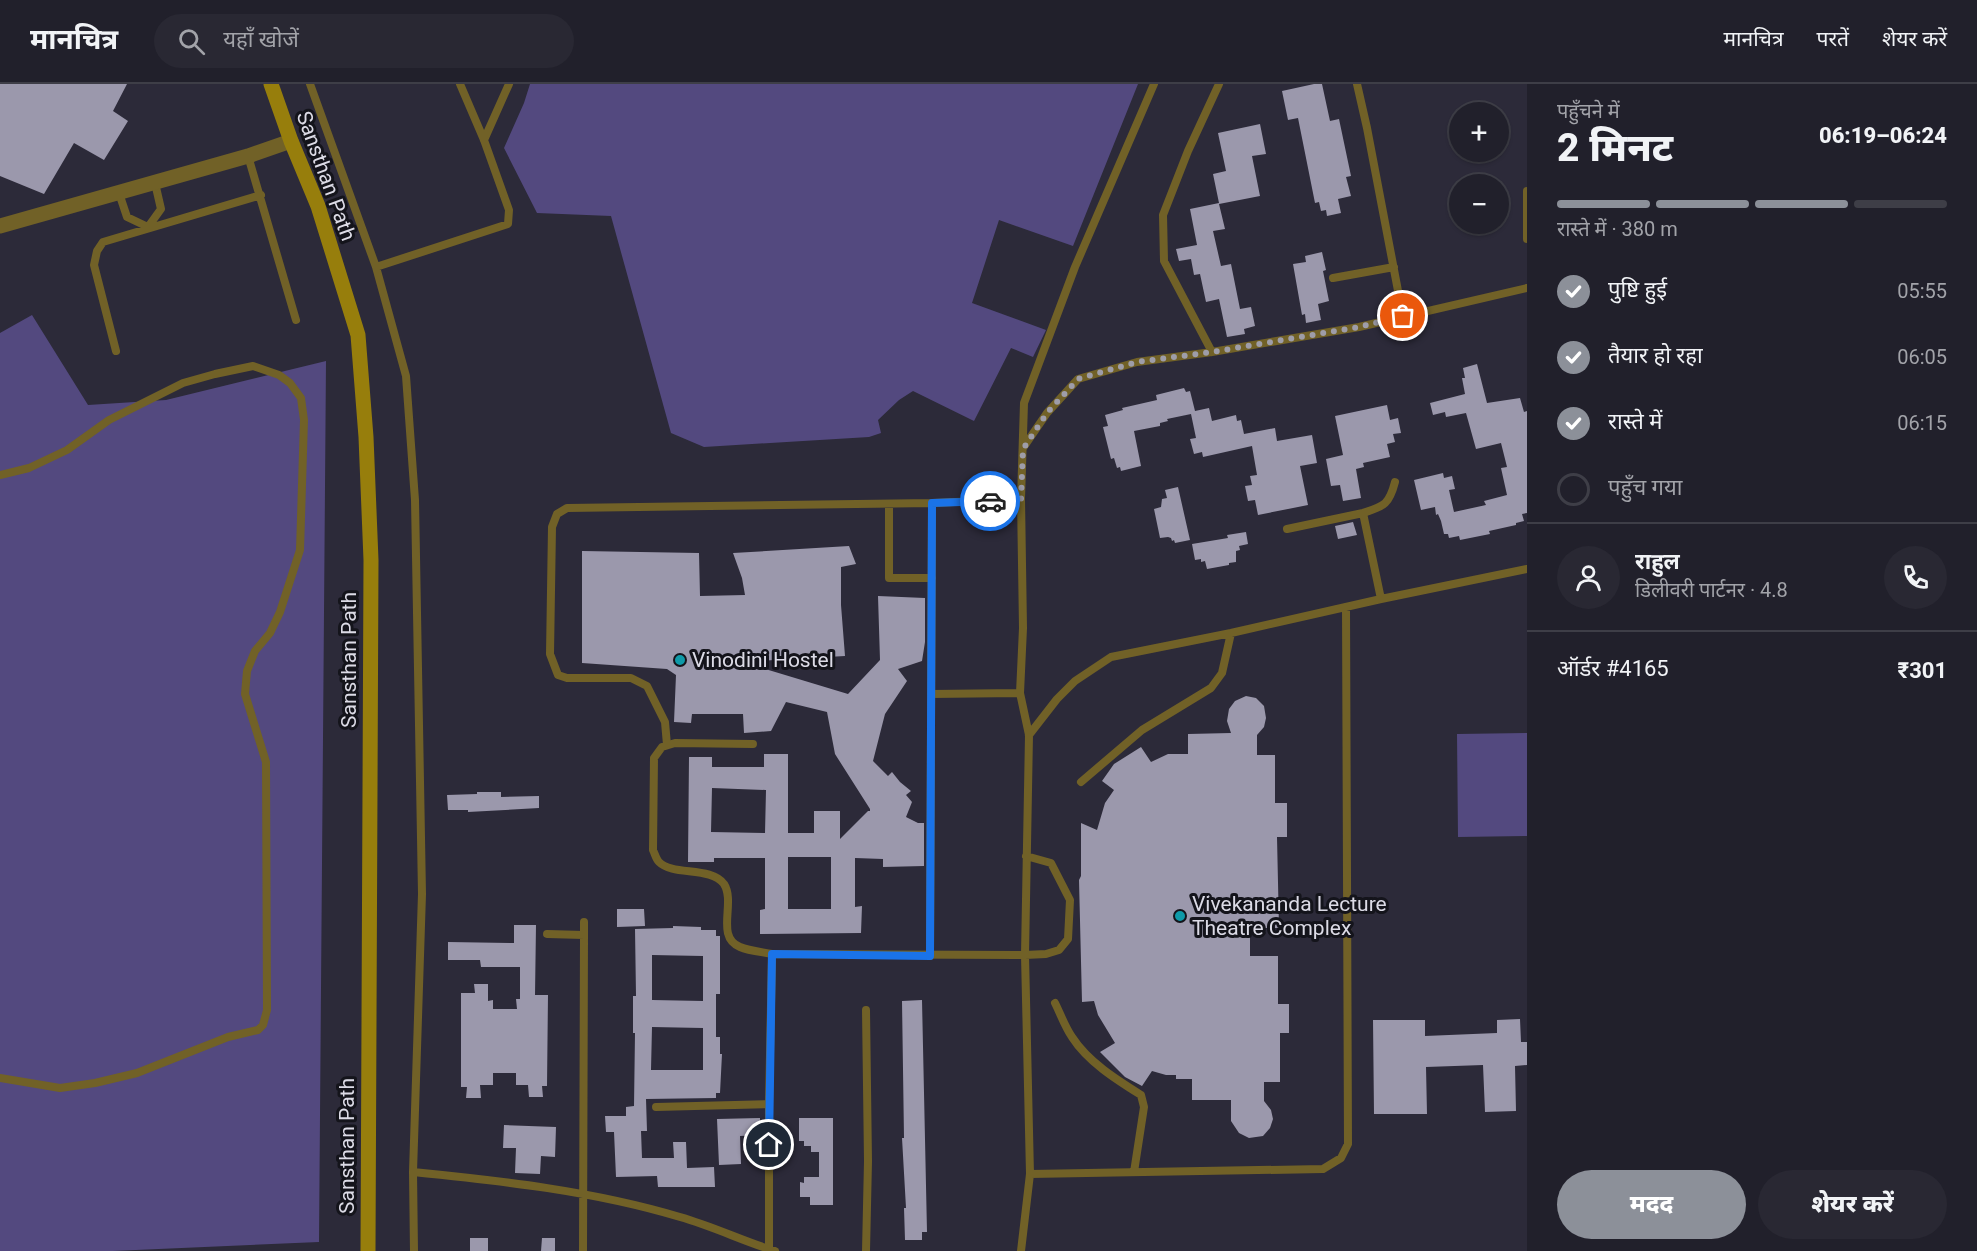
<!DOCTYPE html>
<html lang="hi">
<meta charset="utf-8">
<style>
body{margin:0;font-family:Roboto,"Noto Sans Devanagari",sans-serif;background:#292833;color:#f1f3f6;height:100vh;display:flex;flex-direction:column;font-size:22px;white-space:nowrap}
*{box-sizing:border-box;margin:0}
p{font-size:20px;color:#a2a3a9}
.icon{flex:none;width:33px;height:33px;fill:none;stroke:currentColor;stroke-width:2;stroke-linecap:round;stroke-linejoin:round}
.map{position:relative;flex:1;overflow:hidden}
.sheet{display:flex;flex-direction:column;background:#21202b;width:450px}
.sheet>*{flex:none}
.controls{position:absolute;left:1449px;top:18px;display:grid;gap:12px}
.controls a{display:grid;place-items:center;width:60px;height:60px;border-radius:50%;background:#21202b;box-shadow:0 2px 4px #0004,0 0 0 2px #3e3e47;font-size:30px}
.pin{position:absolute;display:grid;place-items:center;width:51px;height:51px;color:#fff;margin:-26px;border:3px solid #fff;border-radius:50%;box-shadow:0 2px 6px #0007}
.courier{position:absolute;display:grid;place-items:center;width:60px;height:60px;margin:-30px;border:4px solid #1a73e8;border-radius:50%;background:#fff;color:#222;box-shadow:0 2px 8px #0007}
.head em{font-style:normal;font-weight:800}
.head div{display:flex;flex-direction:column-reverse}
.head{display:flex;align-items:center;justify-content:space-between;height:102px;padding:0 30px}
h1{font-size:39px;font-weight:800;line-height:45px}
.bar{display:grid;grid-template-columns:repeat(4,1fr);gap:9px 6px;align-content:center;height:72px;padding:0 30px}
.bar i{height:8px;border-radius:4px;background:#3e3e47}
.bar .on{background:#8c9099}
.bar p{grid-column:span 4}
.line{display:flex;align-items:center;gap:15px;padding:0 30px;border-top:2px solid #3e3e47}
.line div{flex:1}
.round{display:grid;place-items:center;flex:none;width:63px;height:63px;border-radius:32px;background:#292833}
ol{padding:0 30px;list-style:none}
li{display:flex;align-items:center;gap:18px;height:66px}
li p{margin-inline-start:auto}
li .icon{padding:6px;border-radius:50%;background:#8c9099;color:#fff;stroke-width:4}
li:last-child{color:#a2a3a9}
li i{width:33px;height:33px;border:3px solid #3e3e47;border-radius:50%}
.action{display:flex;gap:12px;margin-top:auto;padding:12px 30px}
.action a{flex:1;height:69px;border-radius:36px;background:#8c9099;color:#fff;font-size:24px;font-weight:800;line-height:69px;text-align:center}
.action a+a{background:#292833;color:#f1f3f6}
header{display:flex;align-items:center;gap:36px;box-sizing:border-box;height:84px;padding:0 30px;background:#21202b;border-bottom:2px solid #3e3e47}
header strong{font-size:28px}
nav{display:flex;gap:33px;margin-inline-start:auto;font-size:21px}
.search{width:420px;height:54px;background:#292833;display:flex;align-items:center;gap:15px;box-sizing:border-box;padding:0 21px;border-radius:33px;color:#a2a3a9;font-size:22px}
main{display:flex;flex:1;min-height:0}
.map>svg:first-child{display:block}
</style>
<header>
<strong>मानचित्र</strong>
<div class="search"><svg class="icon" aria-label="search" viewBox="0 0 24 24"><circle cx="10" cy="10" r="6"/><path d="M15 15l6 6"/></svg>यहाँ खोजें</div>
<nav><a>मानचित्र</a><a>परतें</a><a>शेयर करें</a></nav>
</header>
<main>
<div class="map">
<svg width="1527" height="1167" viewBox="0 0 1527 1167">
<rect width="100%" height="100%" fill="#2c2a39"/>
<path fill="#53497f" d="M 530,0 L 1138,0 L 1073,162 L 999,136 L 972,219 L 1046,246 L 1033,273 L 1011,264 L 974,337 L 913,307 L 899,316 L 878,336 L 881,349 L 869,353 L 704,363 L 671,349 L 611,132 L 537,129 L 504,64 L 524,19 Z
M 32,231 L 88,321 L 166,316 L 326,277 L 319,1158 L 113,1167 L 0,1167 L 0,249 Z
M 1527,649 L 1527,752 L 1458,753 L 1457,650 Z"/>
<path fill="#9b98ac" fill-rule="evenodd" d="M 0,0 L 127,0 L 113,27 L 128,37 L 104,76 L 74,59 L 44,110 L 0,92 Z
M 1314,0 L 1322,0 L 1330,37 L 1339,35 L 1351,92 L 1346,93 L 1351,112 L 1338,115 L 1341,129 L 1327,132 L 1326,126 L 1321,127 L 1319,118 L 1315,119 L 1298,34 L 1288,36 L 1282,7 Z
M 1260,40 L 1266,70 L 1252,72 L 1260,112 L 1219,120 L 1225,145 L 1213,147 L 1221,182 L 1231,180 L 1240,225 L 1251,223 L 1255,242 L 1244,245 L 1245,250 L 1227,253 L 1219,215 L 1206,218 L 1200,190 L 1194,191 L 1191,175 L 1179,177 L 1176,165 L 1197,161 L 1190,125 L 1219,119 L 1213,90 L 1226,87 L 1218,49 Z
M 1322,168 L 1326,186 L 1323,187 L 1329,217 L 1318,220 L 1321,236 L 1306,239 L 1305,230 L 1302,231 L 1293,180 L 1306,178 L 1305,172 Z
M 1477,280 L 1487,319 L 1520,314 L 1524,328 L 1527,327 L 1527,429 L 1522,430 L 1524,437 L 1516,439 L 1516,441 L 1489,447 L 1490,450 L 1460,456 L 1459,452 L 1449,454 L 1448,450 L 1444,450 L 1441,437 L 1438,430 L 1436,431 L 1435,423 L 1421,426 L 1414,396 L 1443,389 L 1444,394 L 1452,392 L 1455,405 L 1449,406 L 1454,428 L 1486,421 L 1484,417 L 1507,411 L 1501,384 L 1507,383 L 1501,359 L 1476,365 L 1466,329 L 1446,333 L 1445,328 L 1433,331 L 1430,319 L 1465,310 L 1462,294 L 1465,294 L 1463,284 Z
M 1184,304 L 1186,308 L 1190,307 L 1195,327 L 1209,324 L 1212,337 L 1236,331 L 1237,337 L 1241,336 L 1244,350 L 1275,344 L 1277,357 L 1312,351 L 1317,379 L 1300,382 L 1308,421 L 1258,431 L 1255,416 L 1248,417 L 1245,402 L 1252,401 L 1250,392 L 1257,391 L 1252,362 L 1203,373 L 1202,368 L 1194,370 L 1190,355 L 1196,354 L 1191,330 L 1167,335 L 1168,337 L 1160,339 L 1160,342 L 1134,347 L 1141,382 L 1121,387 L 1120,383 L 1117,384 L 1114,374 L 1111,375 L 1103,343 L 1108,342 L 1105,331 L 1123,326 L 1122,324 L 1157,316 L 1156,311 Z
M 1387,321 L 1390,336 L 1398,334 L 1401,349 L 1393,350 L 1395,358 L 1387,360 L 1390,373 L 1363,379 L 1364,383 L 1356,385 L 1361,414 L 1343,417 L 1340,401 L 1331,402 L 1326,375 L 1343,371 L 1335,332 Z
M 1178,403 L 1190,456 L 1175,459 L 1174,456 L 1172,457 L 1171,454 L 1168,453 L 1160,454 L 1154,425 L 1161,423 L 1162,415 L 1167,414 L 1165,406 Z
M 1353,438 L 1357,451 L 1338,455 L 1335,442 Z
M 1246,448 L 1248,460 L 1239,462 L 1240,466 L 1236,467 L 1236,478 L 1229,479 L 1229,481 L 1207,485 L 1205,477 L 1201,478 L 1201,475 L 1195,476 L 1192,460 L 1228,454 L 1227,451 Z
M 849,462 L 856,480 L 841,483 L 841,521 L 845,572 L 742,578 L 848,610 L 880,576 L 878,512 L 925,514 L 925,558 L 922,577 L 898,585 L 907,597 L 885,630 L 873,677 L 888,692 L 892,688 L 900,698 L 911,707 L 906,711 L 912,718 L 906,733 L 918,739 L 924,739 L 924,782 L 883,783 L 883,775 L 855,774 L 855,823 L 862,822 L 861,849 L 760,850 L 760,826 L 765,825 L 765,774 L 714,774 L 714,778 L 688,778 L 689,673 L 712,673 L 712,683 L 764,683 L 764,670 L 788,670 L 788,749 L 814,749 L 814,727 L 840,727 L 840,755 L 868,727 L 870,727 L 870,725 L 835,670 L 827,628 L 786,618 L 771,647 L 744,649 L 743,630 L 692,630 L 691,639 L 674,638 L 676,591 L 667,585 L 582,579 L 582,467 L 699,469 L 700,512 L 745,511 L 742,494 L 733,469 ZM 712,704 L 766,706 L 765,749 L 711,748 ZM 788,773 L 831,773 L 831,825 L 788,825 Z
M 1246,612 L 1256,614 L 1264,622 L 1266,634 L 1264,643 L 1257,651 L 1257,671 L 1275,671 L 1275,719 L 1287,719 L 1287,753 L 1277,753 L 1279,844 L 1250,844 L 1250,872 L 1278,872 L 1278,920 L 1289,920 L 1289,949 L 1280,949 L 1280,998 L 1264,998 L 1264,1017 L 1271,1026 L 1273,1035 L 1270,1044 L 1263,1052 L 1249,1054 L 1239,1049 L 1231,1037 L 1231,1016 L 1192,1016 L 1192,995 L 1176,995 L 1176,991 L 1166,991 L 1152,987 L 1142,1002 L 1125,993 L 1100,968 L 1115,959 L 1098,931 L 1094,917 L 1082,918 L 1079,796 L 1081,792 L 1081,739 L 1097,746 L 1105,719 L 1114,706 L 1102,697 L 1114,680 L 1141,663 L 1151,678 L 1168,670 L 1188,670 L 1188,650 L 1231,649 L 1227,637 L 1229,625 L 1235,617 Z
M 477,708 L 501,708 L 501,713 L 539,712 L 539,724 L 468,728 L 468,726 L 448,726 L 447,711 L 477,710 Z
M 617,825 L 644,825 L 645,842 L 617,843 Z
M 514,841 L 536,841 L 535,911 L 548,911 L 547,1002 L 542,1002 L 543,1013 L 529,1013 L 528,1001 L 516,1001 L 516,989 L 493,989 L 493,1001 L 480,1001 L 481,1014 L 466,1014 L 467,1003 L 461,1003 L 461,909 L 475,909 L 474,900 L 488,900 L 488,917 L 493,916 L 493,925 L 517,925 L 516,915 L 520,915 L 520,883 L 481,883 L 480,876 L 448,876 L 448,858 L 514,859 Z
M 673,842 L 701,843 L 701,846 L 716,846 L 716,852 L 720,852 L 720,910 L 716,910 L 716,953 L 720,953 L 720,970 L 722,970 L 720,1009 L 716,1009 L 716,1014 L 646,1015 L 647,1047 L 641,1047 L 642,1074 L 674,1074 L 673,1058 L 686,1058 L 687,1084 L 714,1083 L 715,1103 L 658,1103 L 657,1092 L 616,1093 L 614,1048 L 606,1048 L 605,1032 L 626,1032 L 626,1023 L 634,1022 L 635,949 L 633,949 L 633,912 L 636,912 L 635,845 L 673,844 ZM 652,871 L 703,872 L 703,917 L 652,916 ZM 652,943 L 703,944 L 703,986 L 651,986 Z
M 922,916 L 927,1148 L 922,1148 L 922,1156 L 905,1156 L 904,1124 L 906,1124 L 902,1054 L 904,1054 L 902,917 Z
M 1520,935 L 1521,958 L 1527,958 L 1527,981 L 1515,982 L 1516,1027 L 1485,1028 L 1483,981 L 1426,983 L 1427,1030 L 1374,1030 L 1373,936 L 1425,936 L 1425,952 L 1497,949 L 1497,936 Z
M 760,1034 L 760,1051 L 740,1052 L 741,1080 L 719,1081 L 717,1035 Z
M 799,1034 L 833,1034 L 833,1121 L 810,1121 L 810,1113 L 800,1113 L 800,1098 L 804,1099 L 804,1093 L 819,1093 L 819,1068 L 811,1068 L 811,1062 L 804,1062 L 804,1057 L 799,1057 Z
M 504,1041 L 556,1043 L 555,1073 L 541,1072 L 540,1090 L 515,1089 L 516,1064 L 503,1064 Z
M 470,1154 L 488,1154 L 488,1167 L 470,1167 Z
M 542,1154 L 555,1154 L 555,1167 L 541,1167 Z"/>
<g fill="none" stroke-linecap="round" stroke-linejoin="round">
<path stroke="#716127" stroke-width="8" d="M 310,0 L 376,183 L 406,292 L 415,416 L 422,810 L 413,1088 L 414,1167
M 1357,0 L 1367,44 L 1403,233
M 484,56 L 509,0
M 248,72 L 296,236
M 1527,107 L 1527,155
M 119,109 L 127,133 L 148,143 L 161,125 L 155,99
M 376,183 L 508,140 L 509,126 L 484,56 L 460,0
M 1333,194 L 1394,183
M 116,267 L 94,181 L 97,167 L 103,158 L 261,111
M 1212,268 L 1164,177 L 1163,131 L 1188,67 L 1219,0
M 1023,364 L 1047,329 L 1078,295 L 1137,278 L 1212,268 L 1359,243 L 1527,204
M 0,391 L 29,384 L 67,366 L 109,336 L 183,299 L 215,290 L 253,282 L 279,291 L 290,299 L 301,314 L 304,336 L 300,466 L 280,528 L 270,549 L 255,567 L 247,587 L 245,610 L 266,678 L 267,926 L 263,941 L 258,946 L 228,953 L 137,989 L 95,999 L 60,1004 L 0,994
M 889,420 L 889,494 L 932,494
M 1287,445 L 1363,429
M 1381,515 L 1363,429 C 1384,422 1389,421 1395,398
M 931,610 L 1020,609
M 1029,651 L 1057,615 L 1075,597 L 1111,573 L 1231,549 L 1381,515 L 1527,485
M 753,660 L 675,659 L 662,663 L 654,674 L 653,766 C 655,770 656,775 659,778 C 673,792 711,782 724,800 C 736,819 715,853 740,863 C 749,867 762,868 772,870 L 1025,871 L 1046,870 L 1059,866 L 1068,855 L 1070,816 L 1051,779 L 1026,772
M 667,661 L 665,638 L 647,602 L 631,594 L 567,594 L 558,591 L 550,570 L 552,443 L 557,430 L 567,424 L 932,419 L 1021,415
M 1081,698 L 1142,646 L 1211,604 L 1222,589 L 1231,549
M 547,850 L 584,851 L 583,1167
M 584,851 L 584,838
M 930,872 L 932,419
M 1055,919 C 1061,931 1065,943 1072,953 C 1088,978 1117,996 1141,1011 L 1144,1023 L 1134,1088
M 656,1023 L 769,1020
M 413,1088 C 503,1097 593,1107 680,1133 C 712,1142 743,1157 775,1167
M 1030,1090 L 1323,1085 L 1341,1074 L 1348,1060 L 1346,523
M 769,1165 L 769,1020 L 772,870
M 866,1167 L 868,1077 L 866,926
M 1021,1167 L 1030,1090 L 1025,871 L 1029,651 L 1020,609 L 1023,544 L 1021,415 L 1024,319 L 1075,183 L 1154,0"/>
<path stroke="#716127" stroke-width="15" d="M 0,142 L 248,72 L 291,57"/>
<path stroke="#977e0c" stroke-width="15" d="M 271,0 L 291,57 L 318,122 L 358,251 L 366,353 L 371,476 L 368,1167"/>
</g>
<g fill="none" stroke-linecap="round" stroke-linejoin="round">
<path stroke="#9e9da9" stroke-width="6" stroke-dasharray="0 10.8" d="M 990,417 L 1021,416 L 1023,365 L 1047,329 L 1078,295 L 1137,278 L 1212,268 L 1359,243 L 1403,232"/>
<path stroke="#1a73e8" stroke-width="8" d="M 769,1061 L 772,870 L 930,872 L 932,419 L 990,417"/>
</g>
<g fill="#0f9aa8" stroke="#14141b" stroke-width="2">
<circle cx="680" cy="576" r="6"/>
<circle cx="1180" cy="832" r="6"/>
</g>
<g text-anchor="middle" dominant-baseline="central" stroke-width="6" stroke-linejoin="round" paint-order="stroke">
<g font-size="21" fill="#dcdbe6" stroke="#14141b">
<text transform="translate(326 92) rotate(70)">Sansthan Path</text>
<text transform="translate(349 576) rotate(-90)">Sansthan Path</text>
<text transform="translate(347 1062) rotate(-90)">Sansthan Path</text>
</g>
<g font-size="21" fill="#dcdbe6" stroke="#14141b" text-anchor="start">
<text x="692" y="576">Vinodini Hostel</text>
<text x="1192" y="820">Vivekananda Lecture<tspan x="1192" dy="24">Theatre Complex</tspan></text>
</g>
</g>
</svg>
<div class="controls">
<a>+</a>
<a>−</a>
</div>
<div class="pin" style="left:1403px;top:232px;background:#ea580c"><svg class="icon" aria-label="bag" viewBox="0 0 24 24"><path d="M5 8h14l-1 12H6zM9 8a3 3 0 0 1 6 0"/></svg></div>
<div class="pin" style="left:769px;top:1061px;background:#1f2937"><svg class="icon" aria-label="home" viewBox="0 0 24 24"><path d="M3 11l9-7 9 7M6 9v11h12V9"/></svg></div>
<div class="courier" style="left:990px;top:417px"><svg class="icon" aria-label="car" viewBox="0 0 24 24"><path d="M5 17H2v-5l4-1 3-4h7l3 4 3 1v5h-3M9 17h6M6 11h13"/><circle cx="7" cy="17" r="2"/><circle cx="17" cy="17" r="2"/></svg></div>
</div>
<section class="sheet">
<div class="head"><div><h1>2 मिनट</h1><p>पहुँचने में</p></div><em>06:19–06:24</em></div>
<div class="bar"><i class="on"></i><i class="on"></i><i class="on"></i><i></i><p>रास्ते में · 380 m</p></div>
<ol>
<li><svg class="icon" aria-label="check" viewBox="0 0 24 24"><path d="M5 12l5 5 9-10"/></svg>पुष्टि हुई<p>05:55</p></li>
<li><svg class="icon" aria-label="check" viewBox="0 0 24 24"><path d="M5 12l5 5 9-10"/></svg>तैयार हो रहा<p>06:05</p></li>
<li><svg class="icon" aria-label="check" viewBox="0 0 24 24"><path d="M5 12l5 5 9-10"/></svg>रास्ते में<p>06:15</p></li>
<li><i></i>पहुँच गया</li>
</ol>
<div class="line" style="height:108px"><a class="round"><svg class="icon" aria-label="person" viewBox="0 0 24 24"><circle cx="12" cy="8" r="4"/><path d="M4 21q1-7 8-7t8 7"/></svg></a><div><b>राहुल</b><p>डिलीवरी पार्टनर · 4.8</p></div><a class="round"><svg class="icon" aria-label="phone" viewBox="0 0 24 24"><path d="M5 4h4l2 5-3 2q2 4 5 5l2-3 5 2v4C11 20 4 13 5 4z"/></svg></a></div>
<div class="line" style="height:78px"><div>ऑर्डर #4165</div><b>₹301</b></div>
<div class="action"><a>मदद</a><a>शेयर करें</a></div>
</section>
</main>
